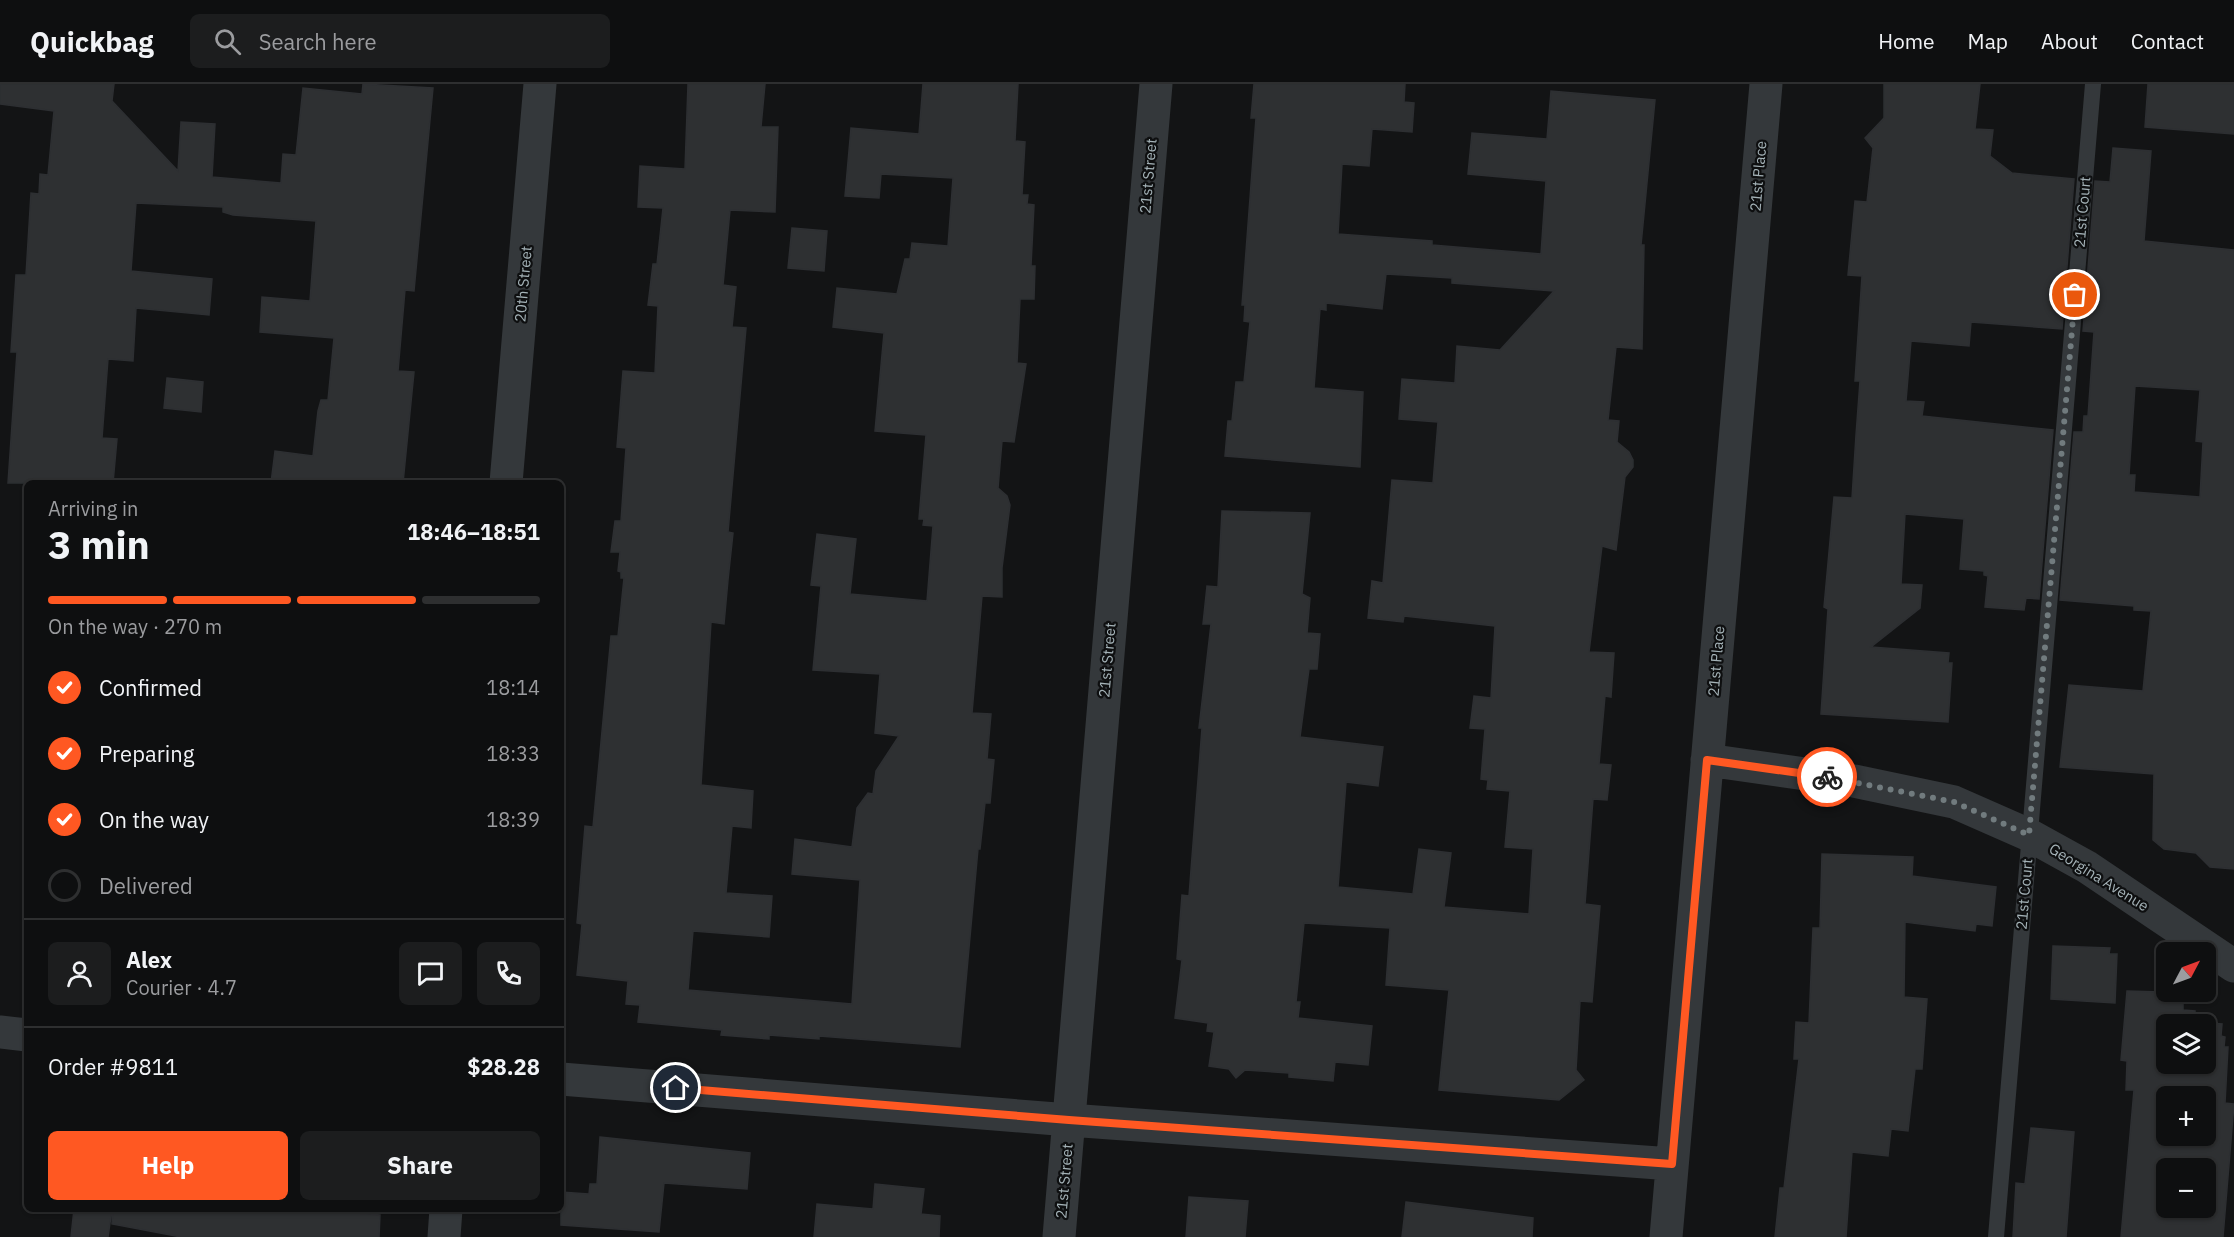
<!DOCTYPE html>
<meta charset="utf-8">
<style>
body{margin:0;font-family:"IBM Plex Sans",sans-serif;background:#1c1d1e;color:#f1f3f6;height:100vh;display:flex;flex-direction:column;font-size:22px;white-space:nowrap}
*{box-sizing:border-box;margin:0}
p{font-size:20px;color:#9b9c9f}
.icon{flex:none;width:33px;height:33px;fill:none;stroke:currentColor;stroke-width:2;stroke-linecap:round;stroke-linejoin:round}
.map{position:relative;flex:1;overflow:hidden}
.sheet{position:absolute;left:24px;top:396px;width:540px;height:732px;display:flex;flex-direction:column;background:#0e0f10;border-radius:9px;box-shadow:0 2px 4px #0004,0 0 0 2px #2e2f30}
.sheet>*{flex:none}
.needle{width:39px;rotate:49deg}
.tools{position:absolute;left:2156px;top:858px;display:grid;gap:12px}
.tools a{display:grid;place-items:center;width:60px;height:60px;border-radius:9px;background:#0e0f10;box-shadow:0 2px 4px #0004,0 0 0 2px #2e2f30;font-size:30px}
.pin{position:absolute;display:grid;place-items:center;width:51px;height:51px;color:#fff;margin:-26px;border:3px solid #fff;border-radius:50%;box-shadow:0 2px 6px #0007}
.courier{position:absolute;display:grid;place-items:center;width:60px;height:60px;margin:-30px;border:4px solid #ff5822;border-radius:50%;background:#fff;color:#222;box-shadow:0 2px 8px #0007}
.headline em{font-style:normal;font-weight:700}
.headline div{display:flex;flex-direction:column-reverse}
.headline{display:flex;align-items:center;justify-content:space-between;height:102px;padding:0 24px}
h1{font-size:39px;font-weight:700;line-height:45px}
.bar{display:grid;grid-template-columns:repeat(4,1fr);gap:9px 6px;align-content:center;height:72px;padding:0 24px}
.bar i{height:8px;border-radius:4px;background:#2e2f30}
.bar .on{background:#ff5822}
.bar p{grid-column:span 4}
.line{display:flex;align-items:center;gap:15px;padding:0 24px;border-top:2px solid #2e2f30}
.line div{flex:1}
.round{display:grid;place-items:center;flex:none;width:63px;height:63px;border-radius:9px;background:#1c1d1e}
ol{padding:0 24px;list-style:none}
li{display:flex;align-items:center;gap:18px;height:66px}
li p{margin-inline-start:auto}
li .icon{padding:6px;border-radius:50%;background:#ff5822;color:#fff;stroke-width:4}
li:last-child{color:#9b9c9f}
li i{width:33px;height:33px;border:3px solid #2e2f30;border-radius:50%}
.cta{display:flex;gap:12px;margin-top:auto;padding:12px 24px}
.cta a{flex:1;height:69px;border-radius:9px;background:#ff5822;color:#fff;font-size:24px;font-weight:700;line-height:69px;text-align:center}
.cta a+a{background:#1c1d1e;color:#f1f3f6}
header{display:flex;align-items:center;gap:36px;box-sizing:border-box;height:84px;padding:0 30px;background:#0e0f10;border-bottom:2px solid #2e2f30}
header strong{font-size:28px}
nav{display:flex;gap:33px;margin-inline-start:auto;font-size:21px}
.search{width:420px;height:54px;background:#1c1d1e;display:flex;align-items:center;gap:15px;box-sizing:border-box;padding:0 21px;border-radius:9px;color:#9b9c9f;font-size:22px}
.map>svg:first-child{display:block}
</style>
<header>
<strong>Quickbag</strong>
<div class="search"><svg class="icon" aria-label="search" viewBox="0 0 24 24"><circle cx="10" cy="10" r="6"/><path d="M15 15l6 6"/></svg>Search here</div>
<nav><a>Home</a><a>Map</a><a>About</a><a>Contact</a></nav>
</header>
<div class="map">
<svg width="2234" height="1153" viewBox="0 0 2234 1153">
<rect width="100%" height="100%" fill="#131415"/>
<path fill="#2e3032" stroke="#2d2f32" stroke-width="1.5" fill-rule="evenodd" d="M 0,0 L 114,0 L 112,17 L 178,87 L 181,38 L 215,40 L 212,93 L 281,99 L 283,70 L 296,71 L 303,4 L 362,10 L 363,0 L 433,4 L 414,207 L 405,206 L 398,287 L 414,288 L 403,399 L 271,399 L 275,367 L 313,372 L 318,327 L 321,316 L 328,316 L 334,254 L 260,248 L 262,213 L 310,217 L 316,137 L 233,131 L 223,128 L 223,123 L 136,119 L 131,187 L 212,195 L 209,231 L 136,224 L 133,277 L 108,275 L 102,354 L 117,355 L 113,399 L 8,399 L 17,268 L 11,268 L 16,191 L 26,191 L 31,109 L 39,110 L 40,90 L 48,91 L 54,27 L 0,20 Z
M 688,0 L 765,0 L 761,43 L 778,43 L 775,128 L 730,126 L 723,201 L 736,203 L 732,243 L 746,244 L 728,448 L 733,449 L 728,496 L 724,540 L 711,538 L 701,701 L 753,707 L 751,744 L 732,742 L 726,809 L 772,812 L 769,853 L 693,847 L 688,906 L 852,920 L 860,796 L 792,790 L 795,755 L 852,763 L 857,724 L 868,709 L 873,710 L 876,687 L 899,652 L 875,649 L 880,590 L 813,586 L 821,502 L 811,501 L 817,450 L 856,455 L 850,510 L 927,517 L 933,442 L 923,441 L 924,435 L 919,435 L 926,351 L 875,347 L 884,249 L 833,243 L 837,204 L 897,210 L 905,175 L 910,175 L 912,159 L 948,162 L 953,94 L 881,90 L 879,114 L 845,112 L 851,44 L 919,50 L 923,0 L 1018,0 L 1015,57 L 1025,58 L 1022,111 L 1028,111 L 1027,120 L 1034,121 L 1031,182 L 1035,182 L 1034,215 L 1020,215 L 1017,279 L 1026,280 L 1014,358 L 1002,357 L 998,404 L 1007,412 L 1010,421 L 1002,484 L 1002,513 L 982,512 L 972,629 L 991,630 L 987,675 L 994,676 L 990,719 L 985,719 L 980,765 L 978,765 L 960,963 L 819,952 L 819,955 L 769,951 L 769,955 L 721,951 L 722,946 L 638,938 L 640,921 L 626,920 L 628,897 L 577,891 L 582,840 L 577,839 L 585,742 L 593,743 L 611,552 L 618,552 L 624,494 L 621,494 L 621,488 L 618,487 L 620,468 L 611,468 L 615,437 L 621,437 L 626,364 L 617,363 L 623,287 L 655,289 L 658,222 L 648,221 L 653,180 L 657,180 L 663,124 L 638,123 L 640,82 L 685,85 Z
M 1254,0 L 1405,0 L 1404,18 L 1414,19 L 1412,48 L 1372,45 L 1369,82 L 1342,80 L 1338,150 L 1432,157 L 1432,161 L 1541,170 L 1546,97 L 1468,90 L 1472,49 L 1547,55 L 1551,7 L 1655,16 L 1641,161 L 1644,161 L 1642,265 L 1616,263 L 1608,336 L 1619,337 L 1617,358 L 1629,368 L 1633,376 L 1633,383 L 1625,393 L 1616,466 L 1602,462 L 1589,568 L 1614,569 L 1611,613 L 1605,612 L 1599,680 L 1611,681 L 1607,716 L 1593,715 L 1585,820 L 1600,822 L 1592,918 L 1580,917 L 1576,986 L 1584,996 L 1559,1016 L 1439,1006 L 1449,906 L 1386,901 L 1390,844 L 1304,839 L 1296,918 L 1300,918 L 1298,934 L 1372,942 L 1368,981 L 1335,978 L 1333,997 L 1289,993 L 1289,989 L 1245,986 L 1236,994 L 1229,985 L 1209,982 L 1214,948 L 1207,947 L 1208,939 L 1175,934 L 1182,876 L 1177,875 L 1182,811 L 1189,812 L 1202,644 L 1199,644 L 1211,540 L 1203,540 L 1207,502 L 1218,503 L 1222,427 L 1310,429 L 1302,510 L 1310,514 L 1307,549 L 1320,550 L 1317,585 L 1309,585 L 1300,653 L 1383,663 L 1378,702 L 1346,698 L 1338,803 L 1413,810 L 1419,765 L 1451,769 L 1444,823 L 1529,830 L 1533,765 L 1505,763 L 1510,707 L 1487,705 L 1488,696 L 1481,695 L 1485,645 L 1470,644 L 1474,612 L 1491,614 L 1495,542 L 1404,532 L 1403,538 L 1368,534 L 1372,497 L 1383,499 L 1392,396 L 1433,399 L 1438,338 L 1399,335 L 1402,295 L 1455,299 L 1457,262 L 1500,266 L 1554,207 L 1452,199 L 1452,194 L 1386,190 L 1382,225 L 1326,219 L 1326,226 L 1320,225 L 1314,304 L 1363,308 L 1360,383 L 1225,372 L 1228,337 L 1232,337 L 1236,298 L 1244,298 L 1250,238 L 1244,237 L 1245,221 L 1242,221 L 1256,34 L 1251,34 Z
M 1884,0 L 1980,0 L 1975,45 L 1993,46 L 1990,72 L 2012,89 L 2074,95 L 2062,245 L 1971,238 L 1969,262 L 1911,257 L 1906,317 L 1924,318 L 1922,332 L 2053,346 L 2039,515 L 2026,514 L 2024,526 L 1985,523 L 1988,492 L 1984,491 L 1984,487 L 1960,485 L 1964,435 L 1905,430 L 1901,500 L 1922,501 L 1920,524 L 1871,563 L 1949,569 L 1948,579 L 1952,579 L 1948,638 L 1821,630 L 1828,525 L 1824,523 L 1834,413 L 1852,414 L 1856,351 L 1860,297 L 1855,297 L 1862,192 L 1848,191 L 1855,117 L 1867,118 L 1873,64 L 1865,54 L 1884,34 Z
M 2148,0 L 2234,0 L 2234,50 L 2145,43 Z
M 2113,64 L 2151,67 L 2144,157 L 2234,166 L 2234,785 L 2210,783 L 2196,769 L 2164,765 L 2153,756 L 2154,690 L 2060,683 L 2069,601 L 2143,607 L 2151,527 L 2134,526 L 2134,522 L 2060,516 L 2074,348 L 2083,348 L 2084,332 L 2088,332 L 2094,248 L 2083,247 L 2095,97 L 2110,98 ZM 2135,302 L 2200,306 L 2196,357 L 2203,358 L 2200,413 L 2134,408 L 2135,391 L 2129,391 Z
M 792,144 L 827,147 L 824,187 L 788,184 Z
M 167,294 L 203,298 L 201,328 L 164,324 Z
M 1822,770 L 1913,773 L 1912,792 L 1996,803 L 1992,842 L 1976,840 L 1975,847 L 1905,838 L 1904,913 L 1927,915 L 1922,985 L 1915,985 L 1908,1047 L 1891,1045 L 1888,1072 L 1852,1068 L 1846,1153 L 1775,1153 L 1780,1104 L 1784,1104 L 1799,975 L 1794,975 L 1796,938 L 1809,939 L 1813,844 L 1820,844 Z
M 2053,862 L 2110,864 L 2109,870 L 2117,870 L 2115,919 L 2051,915 Z
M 2127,907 L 2161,908 L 2160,918 L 2183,919 L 2183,926 L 2195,927 L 2195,938 L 2222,940 L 2221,952 L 2225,953 L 2224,963 L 2228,963 L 2225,1019 L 2234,1020 L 2223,1153 L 2121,1153 L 2134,1006 L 2126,1006 L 2127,977 L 2121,976 ZM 2166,940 L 2205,940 L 2205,980 L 2166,980 ZM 2166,1012 L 2205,1012 L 2205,1052 L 2166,1052 ZM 2166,1084 L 2205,1084 L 2205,1124 L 2166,1124 Z
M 2031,1044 L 2074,1048 L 2066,1153 L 2013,1153 L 2016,1099 L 2025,1100 Z
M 600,1053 L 750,1069 L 747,1105 L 664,1099 L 659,1148 L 561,1141 L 561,1108 L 589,1110 L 590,1100 L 597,1100 Z
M 875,1100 L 924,1105 L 921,1130 L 940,1132 L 939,1153 L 814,1153 L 817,1120 L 873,1125 Z
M 1189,1113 L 1248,1117 L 1245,1153 L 1186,1153 Z
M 1406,1118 L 1533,1134 L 1532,1153 L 1402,1153 Z
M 74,1125 L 112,1125 L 108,1153 L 71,1153 Z
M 113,1125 L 309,1125 L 380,1131 L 379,1153 L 181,1153 L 112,1140 Z"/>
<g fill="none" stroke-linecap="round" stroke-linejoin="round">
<path stroke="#34383b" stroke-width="16" d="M 1996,1153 L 2093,0"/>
<path stroke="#34383b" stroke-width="33" d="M 506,399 L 540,0
M 1707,676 L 1854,697 L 1954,718 L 2029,751 L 2087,783 L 2234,882
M 0,948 L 27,951
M 561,995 L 1069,1036 L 1672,1080
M 444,1153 L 446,1125
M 1059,1153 L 1156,0
M 1666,1153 L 1766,0"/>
</g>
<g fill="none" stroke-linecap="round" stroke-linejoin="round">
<path stroke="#717b7e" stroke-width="6" stroke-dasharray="0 10.8" d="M 1827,693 L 1954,718 L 2029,751 L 2075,211"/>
<path stroke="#ff5822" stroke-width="8" d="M 676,1004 L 1069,1036 L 1672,1080 L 1707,676 L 1827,693"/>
</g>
<g text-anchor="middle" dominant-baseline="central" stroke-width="4.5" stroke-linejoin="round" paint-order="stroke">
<g font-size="15" fill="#a4b2b7" stroke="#0e0f10">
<text transform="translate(1148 92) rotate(-85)">21st Street</text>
<text transform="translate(1758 92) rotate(-85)">21st Place</text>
<text transform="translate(2082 128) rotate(-85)">21st Court</text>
<text transform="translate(523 200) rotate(-85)">20th Street</text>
<text transform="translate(1107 576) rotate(-85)">21st Street</text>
<text transform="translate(1716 577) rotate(-85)">21st Place</text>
<text transform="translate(2099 793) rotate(32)">Georgina Avenue</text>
<text transform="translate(2024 810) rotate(-85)">21st Court</text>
<text transform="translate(1064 1097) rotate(-85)">21st Street</text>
</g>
</g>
</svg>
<div class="tools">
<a><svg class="needle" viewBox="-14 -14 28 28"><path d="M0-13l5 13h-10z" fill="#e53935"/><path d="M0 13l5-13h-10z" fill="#9b9c9f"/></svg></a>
<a><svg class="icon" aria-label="layers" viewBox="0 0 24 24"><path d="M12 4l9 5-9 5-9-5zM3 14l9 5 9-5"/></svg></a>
<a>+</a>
<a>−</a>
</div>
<div class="pin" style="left:2075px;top:211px;background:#ea580c"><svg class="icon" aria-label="bag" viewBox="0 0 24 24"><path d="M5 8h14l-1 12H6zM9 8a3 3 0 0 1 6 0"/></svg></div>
<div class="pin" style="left:676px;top:1004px;background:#1f2937"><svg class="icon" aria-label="home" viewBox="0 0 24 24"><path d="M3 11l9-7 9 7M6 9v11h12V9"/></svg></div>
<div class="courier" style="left:1827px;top:693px"><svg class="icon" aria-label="bike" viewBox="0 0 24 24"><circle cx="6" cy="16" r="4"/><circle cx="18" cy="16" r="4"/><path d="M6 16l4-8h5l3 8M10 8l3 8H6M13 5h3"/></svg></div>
<section class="sheet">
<div class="headline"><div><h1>3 min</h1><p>Arriving in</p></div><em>18:46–18:51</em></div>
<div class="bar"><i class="on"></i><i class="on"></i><i class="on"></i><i></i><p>On the way · 270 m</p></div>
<ol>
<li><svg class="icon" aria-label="check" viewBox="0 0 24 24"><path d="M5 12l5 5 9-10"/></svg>Confirmed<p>18:14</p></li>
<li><svg class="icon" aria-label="check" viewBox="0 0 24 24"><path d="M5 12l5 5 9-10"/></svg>Preparing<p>18:33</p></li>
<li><svg class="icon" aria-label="check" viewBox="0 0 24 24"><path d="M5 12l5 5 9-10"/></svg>On the way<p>18:39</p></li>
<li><i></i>Delivered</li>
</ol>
<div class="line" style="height:108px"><a class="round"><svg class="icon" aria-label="person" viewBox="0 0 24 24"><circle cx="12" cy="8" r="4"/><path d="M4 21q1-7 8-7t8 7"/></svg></a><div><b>Alex</b><p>Courier · 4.7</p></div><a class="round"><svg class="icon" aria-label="chat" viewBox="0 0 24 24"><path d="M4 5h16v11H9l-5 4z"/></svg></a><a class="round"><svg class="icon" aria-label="phone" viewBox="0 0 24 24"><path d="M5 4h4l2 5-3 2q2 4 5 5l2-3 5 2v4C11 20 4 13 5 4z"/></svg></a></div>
<div class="line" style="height:78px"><div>Order #9811</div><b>$28.28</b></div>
<div class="cta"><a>Help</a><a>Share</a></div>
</section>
</div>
